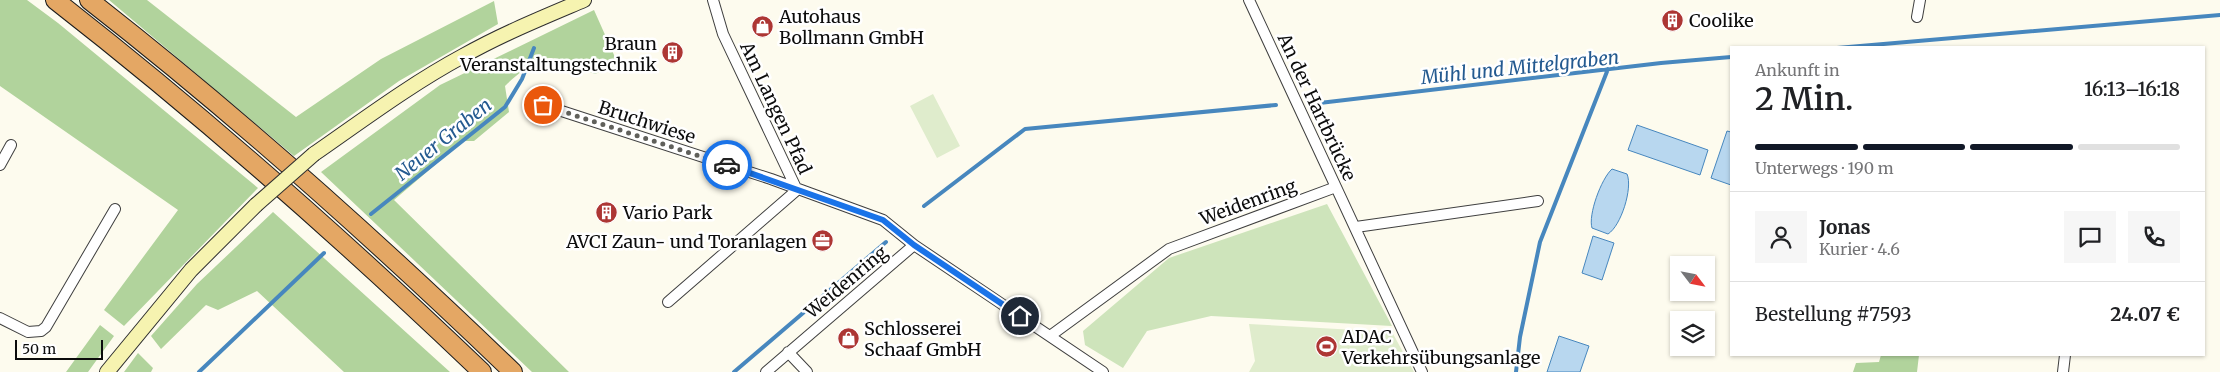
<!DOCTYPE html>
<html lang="de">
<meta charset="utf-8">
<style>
body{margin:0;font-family:Merriweather,serif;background:#f6f6f6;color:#202124;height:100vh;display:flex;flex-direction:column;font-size:19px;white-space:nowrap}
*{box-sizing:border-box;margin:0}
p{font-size:16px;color:#757577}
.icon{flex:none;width:28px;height:28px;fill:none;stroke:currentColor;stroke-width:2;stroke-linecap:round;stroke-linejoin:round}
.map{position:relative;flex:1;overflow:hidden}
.drawer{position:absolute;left:1730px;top:46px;width:475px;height:310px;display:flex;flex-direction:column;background:#fff;border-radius:0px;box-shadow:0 1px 4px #0004}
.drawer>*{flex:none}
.needle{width:32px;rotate:122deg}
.controls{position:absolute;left:1670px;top:256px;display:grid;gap:10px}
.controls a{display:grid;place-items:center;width:45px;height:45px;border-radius:0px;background:#fff;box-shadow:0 1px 4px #0004;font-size:25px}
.scale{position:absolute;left:15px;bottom:12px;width:88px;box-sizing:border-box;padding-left:5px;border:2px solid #0c0c0c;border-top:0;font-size:14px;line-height:18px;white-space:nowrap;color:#0c0c0c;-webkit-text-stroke:4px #fff;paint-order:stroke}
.pin{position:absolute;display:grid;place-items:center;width:42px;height:42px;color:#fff;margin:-21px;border:2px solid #fff;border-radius:50%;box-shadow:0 1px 5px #0007}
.courier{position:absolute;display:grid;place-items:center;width:50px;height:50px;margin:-25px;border:4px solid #1a73e8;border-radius:50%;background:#fff;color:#222;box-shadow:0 1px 6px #0007}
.summary em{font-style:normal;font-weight:600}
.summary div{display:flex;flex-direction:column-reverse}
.summary{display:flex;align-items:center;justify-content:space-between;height:85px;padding:0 25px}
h1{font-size:32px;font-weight:600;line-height:38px}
.bar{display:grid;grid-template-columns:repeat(4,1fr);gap:8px 5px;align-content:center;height:60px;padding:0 25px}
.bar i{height:6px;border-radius:4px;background:#e0e0e0}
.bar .selected{background:#111827}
.bar p{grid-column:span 4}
.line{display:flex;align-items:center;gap:12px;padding:0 25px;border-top:1px solid #e0e0e0}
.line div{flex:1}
.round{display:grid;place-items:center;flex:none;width:52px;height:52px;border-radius:0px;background:#f6f6f6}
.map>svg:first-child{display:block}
</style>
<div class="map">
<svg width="2220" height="372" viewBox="0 0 2220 372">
<rect width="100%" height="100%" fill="#fdfbee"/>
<path fill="#cee4bb" d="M 1327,204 L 1392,326 L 1211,316 L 1147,331 L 1123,368 L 1085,345 L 1083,331 L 1169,258 Z"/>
<path fill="#b1d39c" d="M 0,0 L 27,0 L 58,23 L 258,188 L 124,326 L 104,310 L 178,210 L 0,86 Z
M 109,0 L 147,0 L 296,117 L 381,59 L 494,1 L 498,24 L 399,81 L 294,156 Z
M 594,10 L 618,64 L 595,74 C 582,69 564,59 551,58 C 537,57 514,77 505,86 L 509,112 L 474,141 L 463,141 L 394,200 L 569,372 L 532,372 L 321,172 L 440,85 Z
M 273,212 L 450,372 L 344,372 L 257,291 L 218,310 L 206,305 L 161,349 L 151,336 L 197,284 Z
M 100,325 L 114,336 L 88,372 L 66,372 Z
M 138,353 L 153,368 L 151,372 L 124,372 Z
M 1881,355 L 1919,355 L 1917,372 L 1853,372 L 1856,363 L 1879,362 Z"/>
<path fill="#dfeccc" d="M 933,94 L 960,146 L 937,158 L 910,106 Z
M 1249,324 L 1392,332 L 1414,372 L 1249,372 L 1255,361 Z"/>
<path fill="#b8d7ef" stroke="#4787be" d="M 1637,125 L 1708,150 L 1700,175 L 1628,150 Z
M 1727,131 L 1731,132 L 1731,185 L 1711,178 Z
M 1612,169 L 1627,174 C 1633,188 1621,226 1608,234 L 1592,228 C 1588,215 1601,179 1612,169 Z
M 1593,236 L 1614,243 L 1602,280 L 1582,273 Z
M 1559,336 L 1589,346 L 1580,372 L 1547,372 Z"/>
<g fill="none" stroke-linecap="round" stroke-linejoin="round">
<path stroke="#4787be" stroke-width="4" d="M 1837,48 L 2220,15
M 1311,104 L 1661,63 L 1731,57
M 924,206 L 1025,129 L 1276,105
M 371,214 L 505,107 L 522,79 L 534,48
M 199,372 L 324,253
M 734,372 L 886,242
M 1516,372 L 1520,337 L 1540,242 L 1608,69"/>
<defs>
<path id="street" d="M 713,0 L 723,34 L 797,190
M 1249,0 L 1422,372
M 1917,17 L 1920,0
M 543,105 L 771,179 L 883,220 L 914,245 L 1103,372
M 0,165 L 11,145
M 1356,227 L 1538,201
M 668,302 L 797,190
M 0,318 L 28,332 L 41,331 L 46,327 L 115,209
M 1050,336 L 1169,249 L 1336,187
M 788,352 L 807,372
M 766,372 L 914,245
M 2063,372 L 2065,355"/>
<path id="secondary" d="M 314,154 C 363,120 411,84 463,56 C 502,34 544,17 584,0
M 107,372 L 191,270 L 256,205"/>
<path id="highway" d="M 55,0 C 204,116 345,241 482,372
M 89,0 C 238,116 377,241 513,372"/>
</defs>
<use href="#street" stroke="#3f3f3f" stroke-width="12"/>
<use href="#secondary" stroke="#2e2e2e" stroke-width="16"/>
<use href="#highway" stroke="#1d1d1d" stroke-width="20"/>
<use href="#street" stroke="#fff" stroke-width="10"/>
<use href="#secondary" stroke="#f6f3b0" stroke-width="14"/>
<use href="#highway" stroke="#e4a764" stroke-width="18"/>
<defs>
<path id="secondary-bridge" d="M 256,205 L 314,154"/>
</defs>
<use href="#secondary-bridge" stroke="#2e2e2e" stroke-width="16" stroke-linecap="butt"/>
<use href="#secondary-bridge" stroke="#f6f3b0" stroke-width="14"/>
</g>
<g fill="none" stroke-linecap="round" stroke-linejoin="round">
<path stroke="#60605b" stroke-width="5" stroke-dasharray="0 9" d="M 543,105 L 727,165"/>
<path stroke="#1a73e8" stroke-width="6" d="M 727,165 L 883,220 L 914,245 L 1020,316"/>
</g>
<defs>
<symbol id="building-disc" viewBox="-11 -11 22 22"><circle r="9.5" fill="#ad3634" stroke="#fff"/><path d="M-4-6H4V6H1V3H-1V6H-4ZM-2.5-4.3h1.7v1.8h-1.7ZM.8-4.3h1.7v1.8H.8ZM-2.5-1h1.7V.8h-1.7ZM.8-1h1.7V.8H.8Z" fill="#fff"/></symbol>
<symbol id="shop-disc" viewBox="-11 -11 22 22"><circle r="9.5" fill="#ad3634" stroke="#fff"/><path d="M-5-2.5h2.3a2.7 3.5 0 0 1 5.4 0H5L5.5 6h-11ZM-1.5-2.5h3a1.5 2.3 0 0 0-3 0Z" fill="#fff"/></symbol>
<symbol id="office-disc" viewBox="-11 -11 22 22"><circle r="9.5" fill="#ad3634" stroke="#fff"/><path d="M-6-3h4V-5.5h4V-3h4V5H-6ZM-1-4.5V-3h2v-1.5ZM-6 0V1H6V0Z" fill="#fff"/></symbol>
<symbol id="stadium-disc" viewBox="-11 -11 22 22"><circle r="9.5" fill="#ad3634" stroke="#fff"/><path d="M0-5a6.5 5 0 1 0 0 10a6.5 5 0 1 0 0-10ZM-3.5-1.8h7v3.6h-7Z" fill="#fff"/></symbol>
</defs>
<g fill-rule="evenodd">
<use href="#building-disc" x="1660" y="8" width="25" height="25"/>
<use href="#shop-disc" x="750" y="14" width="25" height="25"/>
<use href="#building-disc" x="660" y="40" width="25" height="25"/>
<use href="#building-disc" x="594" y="200" width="25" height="25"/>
<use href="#office-disc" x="810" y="228" width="25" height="25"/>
<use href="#shop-disc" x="836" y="326" width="25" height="25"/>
<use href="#stadium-disc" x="1314" y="334" width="25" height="25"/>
</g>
<g text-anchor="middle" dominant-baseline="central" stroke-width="5" stroke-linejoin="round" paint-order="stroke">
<g font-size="18" fill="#0c0c0c" stroke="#fff" text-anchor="start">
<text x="779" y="16">Autohaus<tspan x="779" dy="21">Bollmann GmbH</tspan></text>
<text x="1689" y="20">Coolike</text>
<text x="657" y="43" text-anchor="end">Braun<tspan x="657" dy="21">Veranstaltungstechnik</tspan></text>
<text x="623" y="212">Vario Park</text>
<text x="807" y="241" text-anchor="end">AVCI Zaun- und Toranlagen</text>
<text x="864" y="328">Schlosserei<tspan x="864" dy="21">Schaaf GmbH</tspan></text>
<text x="1342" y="336">ADAC<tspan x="1342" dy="21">Verkehrsübungsanlage</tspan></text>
</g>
<g font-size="18" fill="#0c0c0c" stroke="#fff">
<text transform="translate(1317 107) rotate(65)">An der Hartbrücke</text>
<text transform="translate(776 108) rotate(65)">Am Langen Pfad</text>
<text transform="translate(647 122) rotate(18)">Bruchwiese</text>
<text transform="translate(1248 202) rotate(-20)">Weidenring</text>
<text transform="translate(846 282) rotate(-40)">Weidenring</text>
</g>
<g font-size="19" font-style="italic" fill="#245a90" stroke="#fff">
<text transform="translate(1520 67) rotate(-6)">Mühl und Mittelgraben</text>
<text transform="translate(443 139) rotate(-39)">Neuer Graben</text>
</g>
</g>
</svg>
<div class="controls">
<a><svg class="needle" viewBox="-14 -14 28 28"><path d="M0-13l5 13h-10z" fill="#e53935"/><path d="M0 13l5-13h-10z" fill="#757577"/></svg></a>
<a><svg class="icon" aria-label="layers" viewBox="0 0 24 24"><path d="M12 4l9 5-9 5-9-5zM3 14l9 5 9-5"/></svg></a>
</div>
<div class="scale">50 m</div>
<div class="pin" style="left:543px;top:105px;background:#ea580c"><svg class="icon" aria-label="bag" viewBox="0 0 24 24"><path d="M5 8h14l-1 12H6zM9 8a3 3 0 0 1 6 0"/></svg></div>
<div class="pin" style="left:1020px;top:316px;background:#1f2937"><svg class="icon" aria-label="home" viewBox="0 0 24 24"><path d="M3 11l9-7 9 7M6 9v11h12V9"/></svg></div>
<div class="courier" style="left:727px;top:165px"><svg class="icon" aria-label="car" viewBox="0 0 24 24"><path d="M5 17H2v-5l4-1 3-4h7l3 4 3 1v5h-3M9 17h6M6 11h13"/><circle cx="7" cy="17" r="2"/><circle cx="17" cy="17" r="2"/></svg></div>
<section class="drawer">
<div class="summary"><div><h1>2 Min.</h1><p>Ankunft in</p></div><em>16:13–16:18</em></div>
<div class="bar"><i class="selected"></i><i class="selected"></i><i class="selected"></i><i></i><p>Unterwegs · 190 m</p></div>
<div class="line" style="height:90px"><a class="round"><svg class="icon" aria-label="person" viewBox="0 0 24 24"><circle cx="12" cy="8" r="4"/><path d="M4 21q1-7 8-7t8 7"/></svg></a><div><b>Jonas</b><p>Kurier · 4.6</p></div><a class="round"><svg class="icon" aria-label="chat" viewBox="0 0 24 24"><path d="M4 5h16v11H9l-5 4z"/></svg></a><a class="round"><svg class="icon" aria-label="phone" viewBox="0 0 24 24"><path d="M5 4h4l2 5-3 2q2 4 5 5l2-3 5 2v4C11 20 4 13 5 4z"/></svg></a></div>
<div class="line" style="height:65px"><div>Bestellung #7593</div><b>24.07 €</b></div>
</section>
</div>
